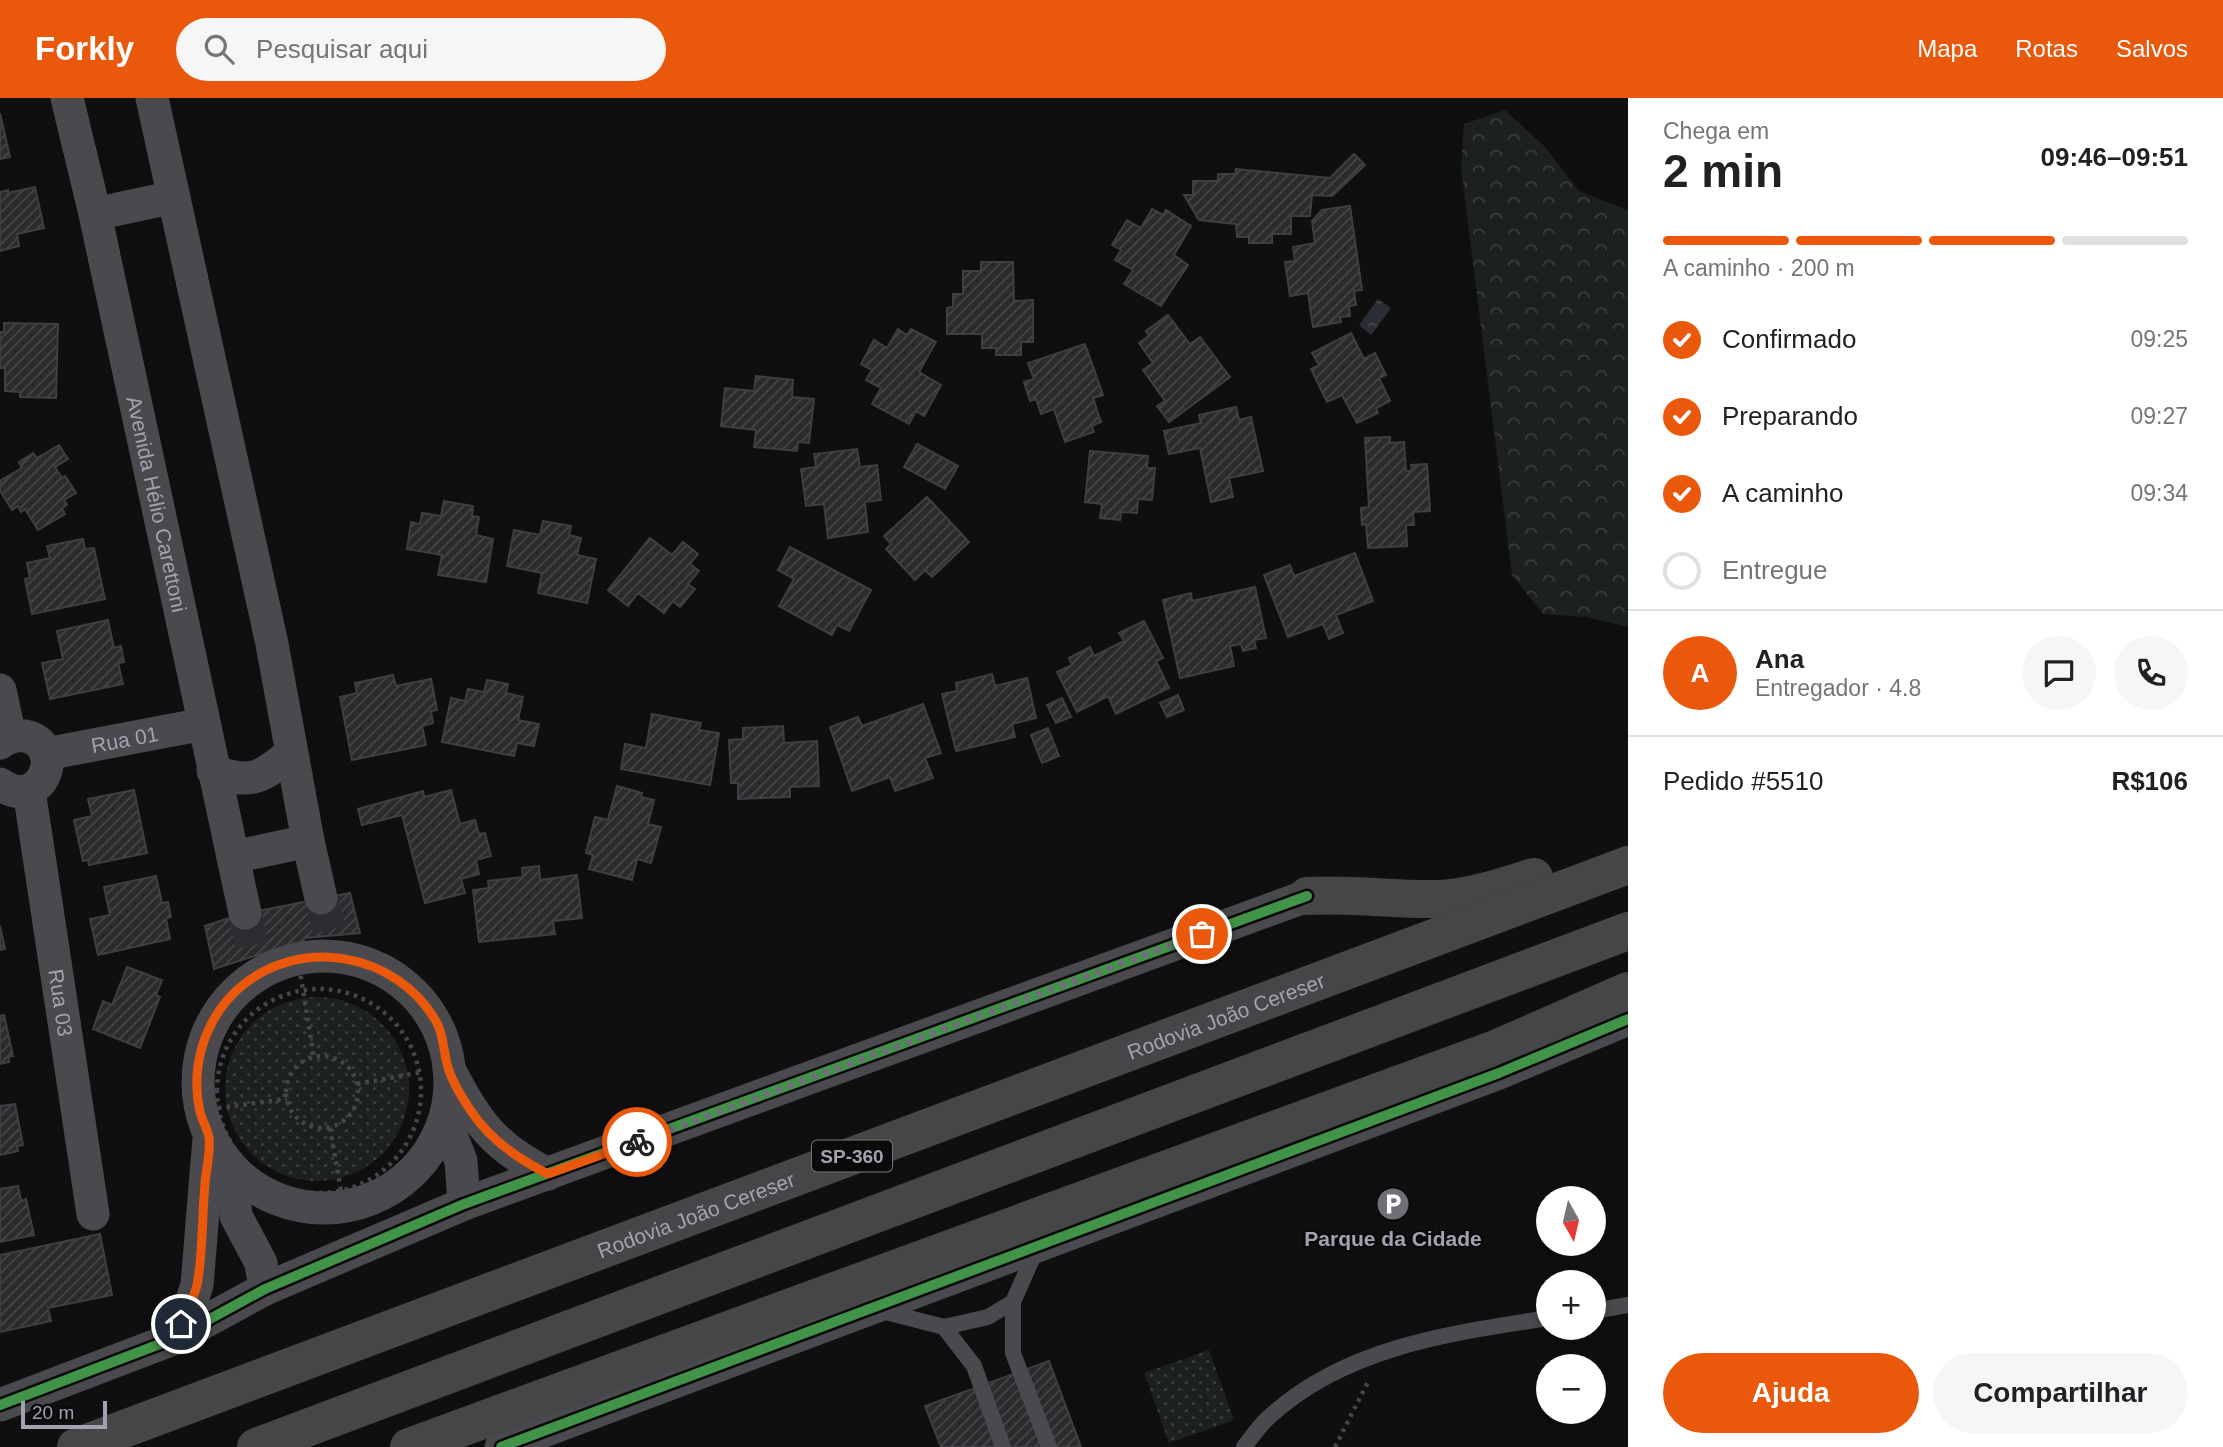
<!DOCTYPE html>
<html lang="pt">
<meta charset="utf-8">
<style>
body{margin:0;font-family:Arial,sans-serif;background:#f6f6f6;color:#202124;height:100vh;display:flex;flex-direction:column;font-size:26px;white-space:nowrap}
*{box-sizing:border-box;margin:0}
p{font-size:23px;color:#757577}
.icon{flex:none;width:38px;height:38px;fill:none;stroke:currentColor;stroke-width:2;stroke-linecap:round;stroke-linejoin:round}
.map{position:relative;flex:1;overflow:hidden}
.sheet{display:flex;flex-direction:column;background:#fff;width:595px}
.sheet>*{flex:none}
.needle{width:46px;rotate:172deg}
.controls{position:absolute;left:1536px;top:1088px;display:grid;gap:14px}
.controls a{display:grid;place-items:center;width:70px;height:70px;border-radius:50%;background:#fff;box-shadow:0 4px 10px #0003;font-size:35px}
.scale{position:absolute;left:21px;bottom:18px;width:86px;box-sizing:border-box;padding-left:7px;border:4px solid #a1a3b0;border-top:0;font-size:19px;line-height:24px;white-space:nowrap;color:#a1a3b0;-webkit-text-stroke:5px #0a0a0b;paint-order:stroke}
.pin{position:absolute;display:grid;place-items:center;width:60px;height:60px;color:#fff;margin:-30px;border:4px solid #fff;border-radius:50%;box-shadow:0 2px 7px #0007}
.courier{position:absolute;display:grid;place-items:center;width:70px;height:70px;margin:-35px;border:5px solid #ea580c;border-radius:50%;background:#fff;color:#222;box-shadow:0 2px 9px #0007}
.overview em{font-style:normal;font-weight:700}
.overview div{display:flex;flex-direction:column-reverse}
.overview{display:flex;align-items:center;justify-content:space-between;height:119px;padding:0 35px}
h1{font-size:46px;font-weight:700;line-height:52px}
.bar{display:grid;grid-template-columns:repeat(4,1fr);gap:10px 7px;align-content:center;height:84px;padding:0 35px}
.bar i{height:9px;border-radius:5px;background:#e0e0e0}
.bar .current{background:#ea580c}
.bar p{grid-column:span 4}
.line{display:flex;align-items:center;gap:18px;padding:0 35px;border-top:2px solid #e0e0e0}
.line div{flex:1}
.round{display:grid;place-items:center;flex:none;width:74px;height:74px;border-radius:37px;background:#f6f6f6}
ol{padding:0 35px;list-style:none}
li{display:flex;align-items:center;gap:21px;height:77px}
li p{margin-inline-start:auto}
li .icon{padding:7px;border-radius:50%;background:#ea580c;color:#fff;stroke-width:4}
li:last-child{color:#757577}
li i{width:38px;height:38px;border:4px solid #e0e0e0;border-radius:50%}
.cta{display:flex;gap:14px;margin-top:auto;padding:14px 35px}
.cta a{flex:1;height:80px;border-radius:42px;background:#ea580c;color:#fff;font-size:28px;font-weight:700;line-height:80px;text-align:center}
.cta a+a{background:#f6f6f6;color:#202124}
header{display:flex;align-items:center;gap:42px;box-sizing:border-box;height:98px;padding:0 35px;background:#ea580c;color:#fff}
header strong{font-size:33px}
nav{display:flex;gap:38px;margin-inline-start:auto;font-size:24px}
.search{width:490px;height:63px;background:#f6f6f6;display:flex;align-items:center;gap:18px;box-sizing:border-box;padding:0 24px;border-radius:38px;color:#757577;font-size:26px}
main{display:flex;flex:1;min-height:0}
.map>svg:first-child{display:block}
</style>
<header>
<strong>Forkly</strong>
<div class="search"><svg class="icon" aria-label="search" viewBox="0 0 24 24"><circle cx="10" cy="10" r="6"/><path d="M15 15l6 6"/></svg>Pesquisar aqui</div>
<nav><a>Mapa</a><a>Rotas</a><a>Salvos</a></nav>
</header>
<main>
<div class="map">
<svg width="1628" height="1349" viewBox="0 0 1628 1349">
<defs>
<pattern id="grass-dots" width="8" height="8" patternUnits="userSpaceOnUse" patternTransform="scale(1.75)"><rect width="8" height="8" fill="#1c211d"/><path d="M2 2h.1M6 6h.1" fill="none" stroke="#3a3e3b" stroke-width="1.8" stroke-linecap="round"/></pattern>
<pattern id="forest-crowns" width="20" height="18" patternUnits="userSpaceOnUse" patternTransform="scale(1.75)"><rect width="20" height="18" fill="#1c211d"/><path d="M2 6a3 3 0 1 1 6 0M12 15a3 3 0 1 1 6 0" fill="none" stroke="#3a3e3b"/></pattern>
<pattern id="water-ripples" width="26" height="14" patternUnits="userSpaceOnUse" patternTransform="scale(1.75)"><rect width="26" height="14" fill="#292e35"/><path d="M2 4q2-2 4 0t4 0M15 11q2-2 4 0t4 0" fill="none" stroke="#454950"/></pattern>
<pattern id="building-hatch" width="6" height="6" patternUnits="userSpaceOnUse" patternTransform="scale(1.75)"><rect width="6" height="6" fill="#2b2b2d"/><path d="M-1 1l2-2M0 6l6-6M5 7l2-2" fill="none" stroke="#474749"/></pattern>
</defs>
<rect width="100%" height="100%" fill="#0f0f10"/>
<path fill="url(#grass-dots)" d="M225 991a92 92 0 1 1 184 0a92 92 0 1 1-184 0Z
M 1209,1252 L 1234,1322 L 1169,1345 L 1144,1275 Z"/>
<path fill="url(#forest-crowns)" d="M 1505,12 L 1545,49 L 1579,93 L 1628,112 L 1628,529 L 1587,519 L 1543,516 L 1512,477 L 1461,69 L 1464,26 Z"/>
<path fill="url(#water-ripples)" d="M 1378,201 L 1391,210 L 1371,237 L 1359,227 Z"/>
<path fill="url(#building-hatch)" stroke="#3f3f43" stroke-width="2" d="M 0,15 L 10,59 L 0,61 Z
M 1354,56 L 1365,67 L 1332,98 L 1312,97 L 1310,118 L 1291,118 L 1291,136 L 1272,136 L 1272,145 L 1249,145 L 1249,139 L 1237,139 L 1236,126 L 1199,122 L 1184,97 L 1193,97 L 1193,83 L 1218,83 L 1218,76 L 1235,76 L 1236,71 L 1330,80 Z
M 35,89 L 44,130 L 17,136 L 19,148 L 0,153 L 0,94 L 8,92 L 8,95 Z
M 1350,108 L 1362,192 L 1354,193 L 1356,207 L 1349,208 L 1350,218 L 1340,219 L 1341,224 L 1313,229 L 1308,195 L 1290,198 L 1285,164 L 1295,163 L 1293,149 L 1315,145 L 1312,123 L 1322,112 Z
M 1152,111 L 1163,117 L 1166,112 L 1191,128 L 1174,157 L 1188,167 L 1161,208 L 1124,186 L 1133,172 L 1115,162 L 1121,152 L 1112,147 L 1127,122 L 1141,130 Z
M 981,164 L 1013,164 L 1014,203 L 1033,202 L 1033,244 L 1021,244 L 1021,257 L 996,257 L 996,250 L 982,250 L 982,236 L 947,236 L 947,210 L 953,209 L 953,196 L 963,196 L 963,173 L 981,173 Z
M 1168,217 L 1190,246 L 1200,239 L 1230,279 L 1169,324 L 1157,308 L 1165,303 L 1143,272 L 1153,265 L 1139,245 L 1149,238 L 1146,233 Z
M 4,225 L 58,226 L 56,300 L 20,299 L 20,294 L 5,293 L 5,270 L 0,270 L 0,234 L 4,234 Z
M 898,231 L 907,237 L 911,231 L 936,244 L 919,274 L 941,287 L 924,318 L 916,313 L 909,326 L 872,306 L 881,290 L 866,282 L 872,272 L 861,266 L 874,242 L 887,250 Z
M 1351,235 L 1364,261 L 1375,255 L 1386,277 L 1379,280 L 1390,303 L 1376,310 L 1378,315 L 1357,325 L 1342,297 L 1327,304 L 1311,271 L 1319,267 L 1312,255 Z
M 1085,246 L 1103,297 L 1093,300 L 1101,324 L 1092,328 L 1094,334 L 1065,344 L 1054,311 L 1041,316 L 1036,301 L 1030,303 L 1024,284 L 1034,281 L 1028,265 Z
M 756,278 L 793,282 L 792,299 L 814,301 L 809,345 L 798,344 L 797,353 L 754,349 L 756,332 L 721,328 L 725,290 L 754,293 Z
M 1236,309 L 1239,322 L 1251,319 L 1263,373 L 1229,380 L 1233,399 L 1211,404 L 1200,350 L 1169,356 L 1164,333 L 1201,325 L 1199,317 Z
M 1390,339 L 1390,345 L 1404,344 L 1406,373 L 1412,373 L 1411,367 L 1427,366 L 1430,413 L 1413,414 L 1414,427 L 1406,427 L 1407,448 L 1368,450 L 1366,426 L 1362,427 L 1361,410 L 1369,409 L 1365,340 Z
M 917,346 L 958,368 L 945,391 L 904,369 Z
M 59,347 L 68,361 L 55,369 L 62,380 L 65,378 L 76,395 L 64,402 L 67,407 L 62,410 L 65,416 L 38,432 L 25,411 L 21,414 L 18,408 L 12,412 L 0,393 L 0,383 L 22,370 L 19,364 L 33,355 L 37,360 Z
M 857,351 L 860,369 L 877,367 L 881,402 L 865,404 L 868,434 L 828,440 L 824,406 L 806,408 L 801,371 L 816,369 L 814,356 Z
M 1090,353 L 1148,358 L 1147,370 L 1155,370 L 1152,402 L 1138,401 L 1137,415 L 1121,414 L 1120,422 L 1100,420 L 1102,406 L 1085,404 Z
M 927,399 L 969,444 L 932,479 L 925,472 L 915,482 L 886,451 L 891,446 L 884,438 Z
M 444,403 L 473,408 L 472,418 L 479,419 L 476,437 L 493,441 L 486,484 L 438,477 L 442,457 L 407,451 L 411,424 L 420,426 L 422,415 L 441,418 Z
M 543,423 L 571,428 L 569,437 L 581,440 L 577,457 L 596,461 L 587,505 L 538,495 L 542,475 L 507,468 L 514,432 L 540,437 Z
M 650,440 L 672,457 L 683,444 L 698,456 L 690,466 L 699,473 L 688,486 L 695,491 L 680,509 L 673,503 L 664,515 L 638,495 L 628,508 L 608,492 Z
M 83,441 L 85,451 L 94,450 L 105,501 L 32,516 L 25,481 L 30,480 L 27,465 L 50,460 L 47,448 Z
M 790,449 L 871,492 L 849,533 L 837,527 L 832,537 L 779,508 L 794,481 L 778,472 Z
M 1355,455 L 1373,503 L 1336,517 L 1343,535 L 1329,541 L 1323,526 L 1288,539 L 1264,477 L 1290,467 L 1294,478 Z
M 1255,489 L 1266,540 L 1254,542 L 1256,550 L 1243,553 L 1241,546 L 1230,548 L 1234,568 L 1180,580 L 1163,502 L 1191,495 L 1192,503 Z
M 108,522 L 114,550 L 121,548 L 124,564 L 118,565 L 123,586 L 50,601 L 42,565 L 63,561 L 57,533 Z
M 1144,523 L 1163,560 L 1156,563 L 1169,590 L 1116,616 L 1108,598 L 1077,614 L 1057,574 L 1072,567 L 1069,560 L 1090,549 L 1094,558 L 1124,543 L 1119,535 Z
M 992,576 L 995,588 L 1027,580 L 1036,620 L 1012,626 L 1015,639 L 956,653 L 942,596 L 957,593 L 956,585 Z
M 393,577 L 396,588 L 431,581 L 437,612 L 431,613 L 433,625 L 422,628 L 426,647 L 352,662 L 340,599 L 357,595 L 355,585 Z
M 487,582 L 508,586 L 506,595 L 523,599 L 518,622 L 539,626 L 534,648 L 517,645 L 514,658 L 442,644 L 451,600 L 465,603 L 468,591 L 484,594 Z
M 1178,597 L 1184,612 L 1167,619 L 1160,605 Z
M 1062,600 L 1071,619 L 1056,625 L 1047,607 Z
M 923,606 L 941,655 L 925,660 L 933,680 L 895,693 L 890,679 L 852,693 L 830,629 L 858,619 L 862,628 Z
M 652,616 L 701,625 L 699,632 L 719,635 L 710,687 L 621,671 L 625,646 L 646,650 Z
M 783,628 L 784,645 L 817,643 L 819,688 L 790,689 L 790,699 L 738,701 L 738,685 L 731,685 L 729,642 L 743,641 L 743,630 Z
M 1048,630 L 1059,658 L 1042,665 L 1031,637 Z
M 617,688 L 642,695 L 641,699 L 654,702 L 648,726 L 661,729 L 651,765 L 637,761 L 632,782 L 589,771 L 593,757 L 586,755 L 595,719 L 608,722 Z
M 134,692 L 147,755 L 89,767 L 88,762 L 83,763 L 74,722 L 92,718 L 88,701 Z
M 451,692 L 460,726 L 475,722 L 479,736 L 485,735 L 491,758 L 476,762 L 479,776 L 461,781 L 465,795 L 425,805 L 402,717 L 362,727 L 358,711 L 423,693 L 424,699 Z
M 539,768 L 540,782 L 577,777 L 582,820 L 553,823 L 555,836 L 479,844 L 473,792 L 489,790 L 488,783 L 523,779 L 522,770 Z
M 156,778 L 162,805 L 168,804 L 171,819 L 166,821 L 170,841 L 98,857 L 90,821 L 110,817 L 104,789 Z
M 350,795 L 360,835 L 305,840 L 297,854 L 285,857 L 267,854 L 214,871 L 205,828 L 238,817 Z
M 0,828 L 5,851 L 0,852 Z
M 127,869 L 162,882 L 156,897 L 160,899 L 140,950 L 93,931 L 103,903 L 112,907 Z
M 4,917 L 13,958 L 8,959 L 9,964 L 0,966 L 0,918 Z
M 15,1006 L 23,1047 L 17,1048 L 18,1053 L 0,1057 L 0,1008 Z
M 18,1088 L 21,1103 L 26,1101 L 34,1137 L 0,1144 L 0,1091 Z
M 100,1136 L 112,1197 L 48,1210 L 51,1223 L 0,1234 L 0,1157 Z
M 1049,1263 L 1081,1349 L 941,1349 L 925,1308 Z"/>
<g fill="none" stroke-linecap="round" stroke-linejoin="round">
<path stroke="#2c2d30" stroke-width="33" stroke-dasharray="33 17" stroke-linecap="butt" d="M 321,800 L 331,838
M 245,815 L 254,858"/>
<path stroke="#45454a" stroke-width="4.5" stroke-dasharray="3.5 5" stroke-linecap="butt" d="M 298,861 L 314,960
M217 993a102 102 0 1 1 204 0a102 102 0 1 1-204 0Z
M286 994a36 36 0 1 1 72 0a36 36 0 1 1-72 0Z
M 357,986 L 422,974
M 218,1010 L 287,1001
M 330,1030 L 341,1093
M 1335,1349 L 1368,1284"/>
<path stroke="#4a4a4e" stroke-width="16" d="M 1036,1152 L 1013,1204 L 1013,1255 L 1049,1349
M 882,1213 L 944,1229 L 988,1219 L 1013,1204
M 1594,1213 L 1628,1207
M 944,1229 L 974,1268 L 1003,1349
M 1244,1349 C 1252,1339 1259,1328 1268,1320 C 1344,1249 1451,1235 1549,1220"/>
<g stroke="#4a4a4e" stroke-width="33">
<path id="s1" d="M 67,0 L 95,116 L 245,815"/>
<path d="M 152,0 L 272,546 L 308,743 L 321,800"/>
<path d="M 95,116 L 174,99"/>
<path d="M 0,592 L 10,639"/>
<path d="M 0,645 C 8,639 16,637 25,638 C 68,647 42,716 0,686"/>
<path id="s2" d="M 46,656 L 204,626"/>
<path d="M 213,673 C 250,687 262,680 291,655"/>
<path id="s3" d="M 29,692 L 93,1116"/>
<path d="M 233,759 L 308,743"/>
<circle cx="324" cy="984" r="126"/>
<path d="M 449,971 C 476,1024 494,1049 548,1076"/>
<path d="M 446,1024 L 461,1063 L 464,1106"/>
<path d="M 231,1071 L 236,1118 L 261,1165 L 265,1191"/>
<path d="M 173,1241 L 189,1211 L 197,1187 L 209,1040"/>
<path d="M 0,1307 L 173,1241 L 265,1191 L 464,1106 L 1307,798"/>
<path d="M 501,1349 L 1499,975 L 1628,921"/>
</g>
<g stroke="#464649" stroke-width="38">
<path d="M 1307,798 C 1351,795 1394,802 1438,801 C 1470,800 1504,788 1534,779"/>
<path id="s4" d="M 76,1349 L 1628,767"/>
<path d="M 256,1349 L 1628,833"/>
<path d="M 409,1349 L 1498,950 L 1628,893"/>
</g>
<defs>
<path id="cycleway" d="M 0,1307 L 173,1241 L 265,1191 L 464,1106 L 1307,798
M 501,1349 L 1499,975 L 1628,921"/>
</defs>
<use href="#cycleway" stroke="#0a0a0b" stroke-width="15"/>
<use href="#cycleway" stroke="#419447" stroke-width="10"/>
</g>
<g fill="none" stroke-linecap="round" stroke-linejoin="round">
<path stroke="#6e6f78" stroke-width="7" stroke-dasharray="0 12.6" d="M 637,1044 L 1202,836"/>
<path stroke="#ea580c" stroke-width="9" d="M 181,1226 C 187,1213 194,1200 197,1187 C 203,1157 202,1117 205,1086 C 206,1072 211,1053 209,1039 C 207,1030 202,1022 200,1014 C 190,970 204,923 237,892 C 297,837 397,853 437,925 C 443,937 444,953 447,966 C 451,981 462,1000 471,1013 C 490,1042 518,1061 548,1076 L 637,1044"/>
</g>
<defs>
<symbol id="parking-disc" viewBox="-11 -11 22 22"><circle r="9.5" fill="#6e6f78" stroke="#0a0a0b"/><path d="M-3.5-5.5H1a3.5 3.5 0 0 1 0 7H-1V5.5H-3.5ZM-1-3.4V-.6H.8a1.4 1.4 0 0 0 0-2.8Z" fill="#fff"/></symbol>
</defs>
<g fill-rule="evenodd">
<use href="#parking-disc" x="1374" y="1087" width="38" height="38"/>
</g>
<g text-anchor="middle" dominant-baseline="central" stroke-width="5" stroke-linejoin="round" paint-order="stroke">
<rect fill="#0a0a0b" stroke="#74757e" stroke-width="2" x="812" y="1042.5" width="80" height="31" rx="5"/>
<g font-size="19" font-weight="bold" fill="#a1a3b0">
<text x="852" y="1058">SP-360</text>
</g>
<g font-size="21" fill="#a1a3b0" stroke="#0a0a0b">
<text stroke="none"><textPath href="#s1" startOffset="416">Avenida Hélio Carettoni</textPath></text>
<text stroke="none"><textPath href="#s2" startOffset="80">Rua 01</textPath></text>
<text stroke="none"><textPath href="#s3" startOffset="215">Rua 03</textPath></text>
<text stroke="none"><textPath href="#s4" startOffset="1228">Rodovia João Cereser</textPath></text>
<text stroke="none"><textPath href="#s4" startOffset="662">Rodovia João Cereser</textPath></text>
</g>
<g font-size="21" font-weight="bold" fill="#a1a3b0" stroke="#0a0a0b">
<text x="1393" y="1140">Parque da Cidade</text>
</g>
</g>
</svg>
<div class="controls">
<a><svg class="needle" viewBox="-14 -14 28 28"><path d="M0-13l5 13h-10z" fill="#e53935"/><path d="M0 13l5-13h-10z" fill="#757577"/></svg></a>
<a>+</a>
<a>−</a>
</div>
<div class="scale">20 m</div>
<div class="pin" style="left:1202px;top:836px;background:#ea580c"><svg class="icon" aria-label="bag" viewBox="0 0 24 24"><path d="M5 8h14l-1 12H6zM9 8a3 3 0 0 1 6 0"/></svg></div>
<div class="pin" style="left:181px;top:1226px;background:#1f2937"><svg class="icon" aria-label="home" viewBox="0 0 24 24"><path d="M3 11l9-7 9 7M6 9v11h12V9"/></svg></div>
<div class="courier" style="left:637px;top:1044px"><svg class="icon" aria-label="bike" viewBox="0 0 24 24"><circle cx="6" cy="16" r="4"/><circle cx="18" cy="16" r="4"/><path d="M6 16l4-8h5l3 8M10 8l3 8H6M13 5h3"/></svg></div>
</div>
<section class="sheet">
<div class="overview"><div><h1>2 min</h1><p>Chega em</p></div><em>09:46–09:51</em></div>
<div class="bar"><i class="current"></i><i class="current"></i><i class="current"></i><i></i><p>A caminho · 200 m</p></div>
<ol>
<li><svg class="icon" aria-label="check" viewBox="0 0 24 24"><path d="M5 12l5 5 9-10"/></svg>Confirmado<p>09:25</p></li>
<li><svg class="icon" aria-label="check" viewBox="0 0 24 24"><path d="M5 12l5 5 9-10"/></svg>Preparando<p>09:27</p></li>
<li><svg class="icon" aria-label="check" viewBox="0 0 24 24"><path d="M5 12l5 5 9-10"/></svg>A caminho<p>09:34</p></li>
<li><i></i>Entregue</li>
</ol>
<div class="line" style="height:126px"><b class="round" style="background:#ea580c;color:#fff">A</b><div><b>Ana</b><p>Entregador · 4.8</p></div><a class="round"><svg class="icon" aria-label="chat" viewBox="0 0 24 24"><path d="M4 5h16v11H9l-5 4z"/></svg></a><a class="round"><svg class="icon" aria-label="phone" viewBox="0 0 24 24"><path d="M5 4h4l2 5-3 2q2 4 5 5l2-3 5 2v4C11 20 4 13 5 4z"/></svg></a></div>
<div class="line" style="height:91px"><div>Pedido #5510</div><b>R$106</b></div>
<div class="cta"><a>Ajuda</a><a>Compartilhar</a></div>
</section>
</main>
